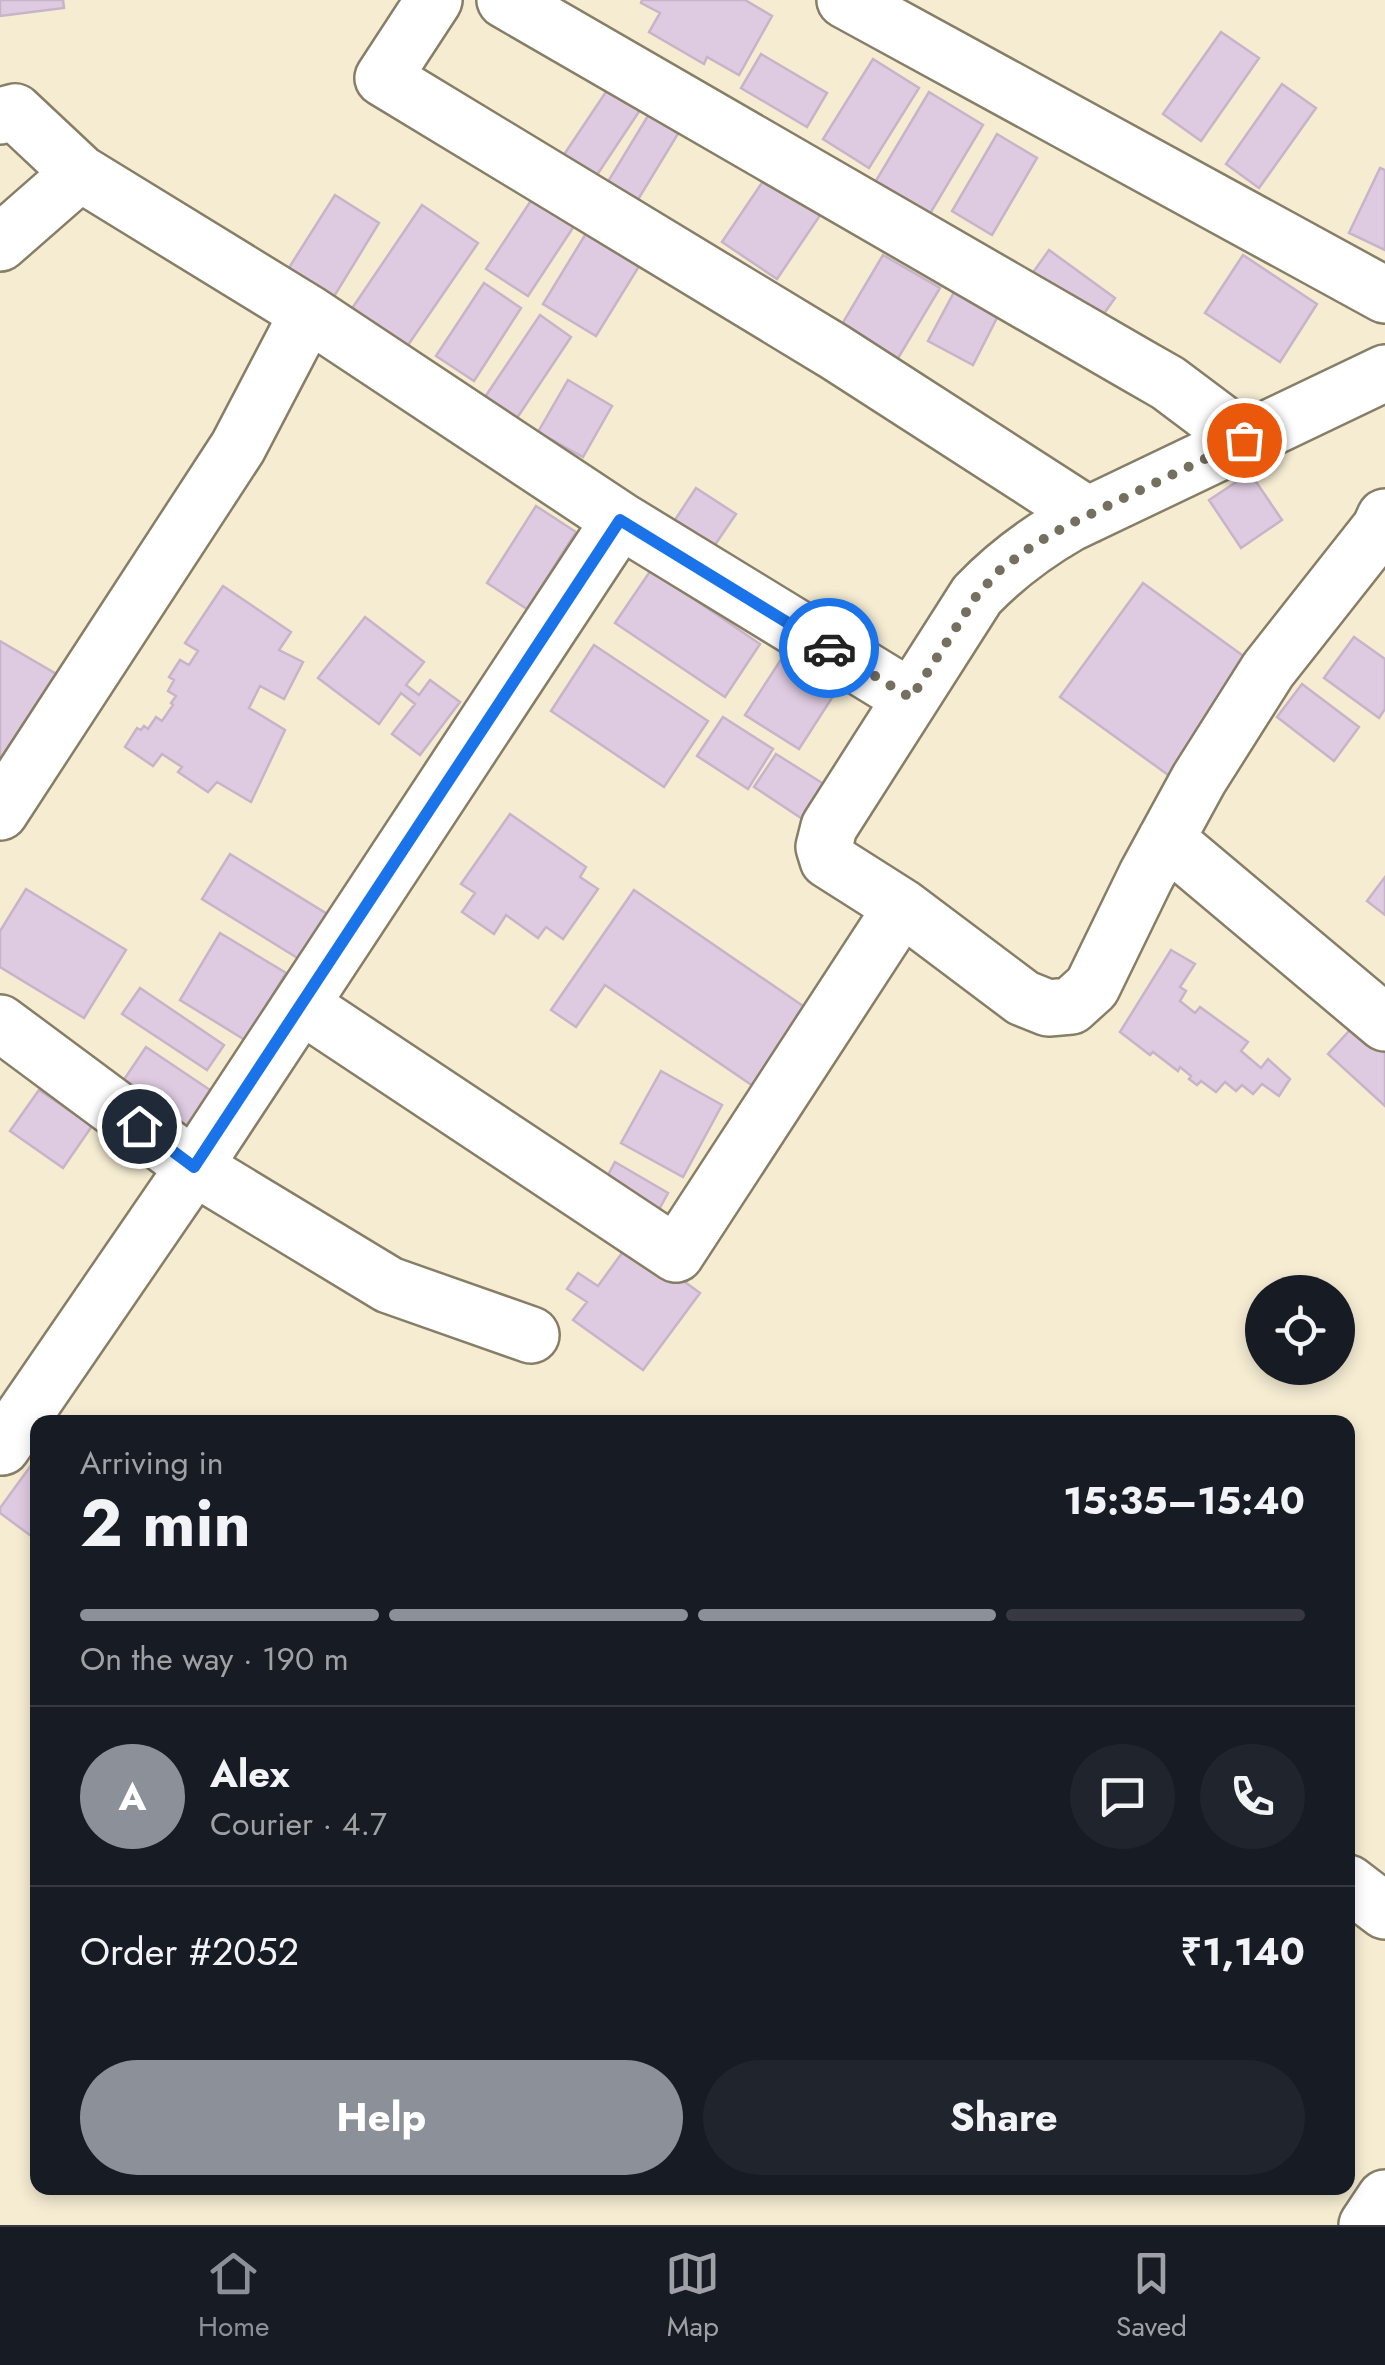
<!DOCTYPE html>
<meta charset="utf-8">
<style>
body{margin:0;font-family:Jost,sans-serif;background:#20242c;color:#f1f3f6;height:100vh;display:flex;flex-direction:column;font-size:38px;white-space:nowrap}
*{box-sizing:border-box;margin:0}
p{font-size:32px;color:#9ea1a6}
.icon{flex:none;width:55px;height:55px;fill:none;stroke:currentColor;stroke-width:2;stroke-linecap:round;stroke-linejoin:round}
.map{position:relative;flex:1;overflow:hidden}
.sheet{position:absolute;left:30px;top:1415px;width:1325px;height:780px;display:flex;flex-direction:column;background:#171b24;border-radius:20px;box-shadow:0 5px 15px #0003}
.sheet>*{flex:none}
.controls{position:absolute;left:1245px;top:1275px;display:grid;gap:20px}
.controls a{display:grid;place-items:center;width:110px;height:110px;border-radius:50%;background:#171b24;box-shadow:0 5px 15px #0003;font-size:50px}
.pin{position:absolute;display:grid;place-items:center;width:85px;height:85px;color:#fff;margin:-42px;border:5px solid #fff;border-radius:50%;box-shadow:0 2px 10px #0007}
.courier{position:absolute;display:grid;place-items:center;width:100px;height:100px;margin:-50px;border:8px solid #1a73e8;border-radius:50%;background:#fff;color:#222;box-shadow:0 2px 12px #0007}
.head em{font-style:normal;font-weight:700}
.head div{display:flex;flex-direction:column-reverse}
.head{display:flex;align-items:center;justify-content:space-between;height:170px;padding:0 50px}
h1{font-size:65px;font-weight:700;line-height:75px}
.bar{display:grid;grid-template-columns:repeat(4,1fr);gap:15px 10px;align-content:center;height:120px;padding:0 50px}
.bar i{height:12px;border-radius:8px;background:#363941}
.bar .on{background:#8c9099}
.bar p{grid-column:span 4}
.line{display:flex;align-items:center;gap:25px;padding:0 50px;border-top:2px solid #363941}
.line div{flex:1}
.round{display:grid;place-items:center;flex:none;width:105px;height:105px;border-radius:52px;background:#20242c}
.button{display:flex;gap:20px;margin-top:auto;padding:20px 50px}
.button a{flex:1;height:115px;border-radius:60px;background:#8c9099;color:#fff;font-size:40px;font-weight:700;line-height:115px;text-align:center}
.button a+a{background:#20242c;color:#f1f3f6}
.tabs{display:flex;justify-content:space-around;align-items:center;height:140px;border-top:2px solid #363941;background:#171b24;font-size:28px;color:#9ea1a6}
.tabs a{display:grid;justify-items:center;gap:5px}
.tabs .on{color:#8c9099}
.map>svg:first-child{display:block}
</style>
<div class="map">
<svg width="1385" height="2225" viewBox="0 0 1385 2225">
<rect width="100%" height="100%" fill="#f5ecd2"/>
<path fill="#dfcbe1" stroke="#c7b4c9" stroke-width="2.5" d="M 0,0 L 63,0 L 64,8 L 0,16 Z
M 642,0 L 745,0 L 772,16 L 739,75 L 707,57 L 704,64 L 649,32 L 660,13 L 641,3 Z
M 1221,32 L 1259,58 L 1201,141 L 1163,114 Z
M 761,54 L 827,93 L 807,127 L 741,88 Z
M 873,59 L 919,88 L 869,168 L 823,139 Z
M 618,74 L 650,95 L 585,193 L 553,171 Z
M 1282,84 L 1316,108 L 1259,188 L 1226,164 Z
M 929,92 L 983,125 L 925,222 L 871,189 Z
M 657,101 L 687,119 L 628,216 L 598,198 Z
M 997,134 L 1037,158 L 992,235 L 952,211 Z
M 776,162 L 831,199 L 777,279 L 722,242 Z
M 1380,168 L 1385,170 L 1385,250 L 1349,233 Z
M 538,190 L 580,217 L 528,296 L 486,269 Z
M 335,195 L 379,223 L 330,303 L 285,274 Z
M 422,205 L 478,243 L 406,348 L 351,310 Z
M 593,222 L 646,255 L 596,336 L 543,304 Z
M 1049,250 L 1115,298 L 1088,336 L 1022,288 Z
M 883,255 L 940,288 L 888,375 L 832,341 Z
M 1243,255 L 1317,304 L 1280,362 L 1205,313 Z
M 960,281 L 1004,304 L 973,365 L 928,341 Z
M 484,283 L 521,308 L 474,381 L 436,356 Z
M 540,315 L 571,337 L 517,418 L 485,397 Z
M 568,380 L 612,406 L 583,457 L 538,432 Z
M 1250,473 L 1282,520 L 1241,548 L 1209,500 Z
M 696,488 L 736,514 L 708,555 L 669,529 Z
M 536,506 L 576,532 L 527,609 L 487,583 Z
M 651,570 L 760,644 L 725,697 L 615,623 Z
M 1143,583 L 1253,663 L 1171,777 L 1060,697 Z
M 223,586 L 291,632 L 279,650 L 303,662 L 284,699 L 260,686 L 249,708 L 285,730 L 251,802 L 217,782 L 208,792 L 178,772 L 182,767 L 162,754 L 153,766 L 125,747 L 137,728 L 141,730 L 144,726 L 148,729 L 156,717 L 162,721 L 173,705 L 171,703 L 176,696 L 168,691 L 174,680 L 169,677 L 180,660 L 189,665 L 198,651 L 185,643 Z
M 365,617 L 424,662 L 406,685 L 419,695 L 430,680 L 460,702 L 420,755 L 392,734 L 415,704 L 401,693 L 379,724 L 318,678 Z
M 1354,637 L 1385,659 L 1385,709 L 1379,718 L 1324,678 Z
M 0,641 L 58,675 L 0,774 Z
M 594,645 L 708,721 L 664,787 L 551,711 Z
M 782,658 L 835,693 L 799,749 L 745,715 Z
M 1302,684 L 1359,727 L 1334,761 L 1277,717 Z
M 723,717 L 773,749 L 748,789 L 697,756 Z
M 776,754 L 827,786 L 804,820 L 754,787 Z
M 510,814 L 586,867 L 580,877 L 598,889 L 563,939 L 546,927 L 538,938 L 506,915 L 494,934 L 462,912 L 475,893 L 461,884 Z
M 230,854 L 332,917 L 304,962 L 202,899 Z
M 1385,877 L 1385,915 L 1367,901 Z
M 26,889 L 126,950 L 84,1018 L 0,967 L 0,931 Z
M 634,890 L 806,1008 L 753,1086 L 605,985 L 576,1027 L 551,1010 Z
M 220,933 L 286,973 L 245,1040 L 180,1000 Z
M 1171,950 L 1195,964 L 1180,987 L 1186,991 L 1180,1001 L 1195,1013 L 1200,1007 L 1248,1042 L 1241,1051 L 1261,1068 L 1268,1059 L 1290,1079 L 1279,1096 L 1262,1084 L 1253,1094 L 1242,1085 L 1236,1091 L 1225,1082 L 1216,1092 L 1201,1081 L 1197,1085 L 1189,1079 L 1191,1076 L 1180,1067 L 1178,1071 L 1153,1052 L 1150,1055 L 1120,1032 Z
M 140,988 L 224,1045 L 207,1070 L 122,1014 Z
M 1360,1019 L 1385,1041 L 1385,1106 L 1328,1054 Z
M 146,1047 L 222,1098 L 193,1141 L 117,1090 Z
M 661,1071 L 722,1105 L 683,1177 L 621,1143 Z
M 39,1090 L 92,1126 L 63,1168 L 10,1131 Z
M 615,1162 L 668,1193 L 655,1217 L 602,1186 Z
M 630,1242 L 700,1293 L 643,1370 L 573,1320 L 587,1302 L 567,1289 L 578,1273 L 598,1286 Z
M 35,1460 L 38,1462 L 38,1541 L 0,1513 L 0,1508 Z"/>
<g fill="none" stroke-linecap="round" stroke-linejoin="round">
<defs>
<path id="minor" d="M 434,0 L 383,78 L 835,352 L 1088,515
M 505,0 L 1140,367 L 1168,383 L 1244,440
M 845,0 L 1385,295
M 0,116 L 15,112 L 80,173 L 308,313 L 620,520 L 911,698
M 0,243 L 80,173
M 1385,373 L 1069,524 C 1034,544 1005,566 977,595 L 829,827 L 824,847 L 828,860 L 902,907 L 1023,998 L 1048,1008 L 1071,1006 L 1092,987 L 1146,876 L 1199,779 L 1268,670 L 1380,528 L 1385,517
M 0,812 L 238,447 L 308,313
M 1166,839 L 1385,1023
M 301,1005 L 676,1254 L 902,907
M 0,1023 L 194,1167 L 389,1285 L 531,1335
M 2,1447 L 194,1167 L 620,520
M 1348,1883 L 1385,1911
M 1367,2225 L 1385,2198"/>
</defs>
<use href="#minor" stroke="#877e67" stroke-width="60"/>
<use href="#minor" stroke="#fff" stroke-width="55"/>
</g>
<g fill="none" stroke-linecap="round" stroke-linejoin="round">
<path stroke="#746f5f" stroke-width="10" stroke-dasharray="0 18" d="M 829,648 L 911,698 L 977,595 L 1000,570 L 1035,544 L 1070,524 L 1244,440"/>
<path stroke="#1a73e8" stroke-width="12" d="M 139,1126 L 194,1167 L 620,520 L 829,648"/>
</g>
</svg>
<div class="controls">
<a><svg class="icon" aria-label="locate" viewBox="0 0 24 24"><circle cx="12" cy="12" r="6"/><path d="M12 2v4M12 18v4M2 12h4M18 12h4"/></svg></a>
</div>
<div class="pin" style="left:1244px;top:440px;background:#ea580c"><svg class="icon" aria-label="bag" viewBox="0 0 24 24"><path d="M5 8h14l-1 12H6zM9 8a3 3 0 0 1 6 0"/></svg></div>
<div class="pin" style="left:139px;top:1126px;background:#1f2937"><svg class="icon" aria-label="home" viewBox="0 0 24 24"><path d="M3 11l9-7 9 7M6 9v11h12V9"/></svg></div>
<div class="courier" style="left:829px;top:648px"><svg class="icon" aria-label="car" viewBox="0 0 24 24"><path d="M5 17H2v-5l4-1 3-4h7l3 4 3 1v5h-3M9 17h6M6 11h13"/><circle cx="7" cy="17" r="2"/><circle cx="17" cy="17" r="2"/></svg></div>
<section class="sheet">
<div class="head"><div><h1>2 min</h1><p>Arriving in</p></div><em>15:35–15:40</em></div>
<div class="bar"><i class="on"></i><i class="on"></i><i class="on"></i><i></i><p>On the way · 190 m</p></div>
<div class="line" style="height:180px"><b class="round" style="background:#8c9099;color:#fff">A</b><div><b>Alex</b><p>Courier · 4.7</p></div><a class="round"><svg class="icon" aria-label="chat" viewBox="0 0 24 24"><path d="M4 5h16v11H9l-5 4z"/></svg></a><a class="round"><svg class="icon" aria-label="phone" viewBox="0 0 24 24"><path d="M5 4h4l2 5-3 2q2 4 5 5l2-3 5 2v4C11 20 4 13 5 4z"/></svg></a></div>
<div class="line" style="height:130px"><div>Order #2052</div><b>₹1,140</b></div>
<div class="button"><a>Help</a><a>Share</a></div>
</section>
</div>
<nav class="tabs">
<a class="on"><svg class="icon" aria-label="home" viewBox="0 0 24 24"><path d="M3 11l9-7 9 7M6 9v11h12V9"/></svg>Home</a>
<a><svg class="icon" aria-label="map" viewBox="0 0 24 24"><path d="M3 6l6-2 6 2 6-2v14l-6 2-6-2-6 2zM9 4v14M15 6v14"/></svg>Map</a>
<a><svg class="icon" aria-label="saved" viewBox="0 0 24 24"><path d="M7 4h10v16l-5-4-5 4z"/></svg>Saved</a>
</nav>
